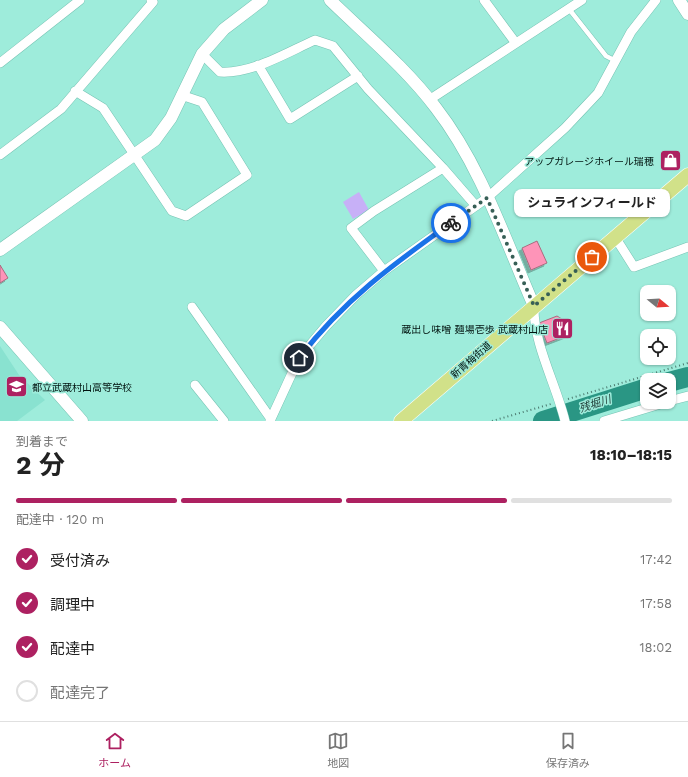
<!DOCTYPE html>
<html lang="ja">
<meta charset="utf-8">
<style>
body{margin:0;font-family:"Work Sans","Noto Sans JP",sans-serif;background:#f2f2f2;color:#222;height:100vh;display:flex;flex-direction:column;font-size:15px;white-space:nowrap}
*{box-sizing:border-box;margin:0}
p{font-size:13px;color:#767676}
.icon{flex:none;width:22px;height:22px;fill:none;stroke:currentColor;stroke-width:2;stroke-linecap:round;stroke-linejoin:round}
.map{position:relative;height:421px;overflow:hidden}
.details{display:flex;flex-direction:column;background:#fff;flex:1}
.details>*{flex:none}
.needle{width:26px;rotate:108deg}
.fabs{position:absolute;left:640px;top:285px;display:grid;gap:8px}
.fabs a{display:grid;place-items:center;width:36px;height:36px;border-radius:8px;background:#fff;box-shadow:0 1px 3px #0004;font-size:20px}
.pin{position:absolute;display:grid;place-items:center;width:34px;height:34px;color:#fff;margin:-17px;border:2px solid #fff;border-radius:50%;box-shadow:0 1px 4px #0007}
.courier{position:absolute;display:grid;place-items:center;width:40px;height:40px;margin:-20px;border:3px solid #1a73e8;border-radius:50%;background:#fff;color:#222;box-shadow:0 1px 5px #0007}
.bubble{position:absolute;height:28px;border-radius:8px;background:#fff;box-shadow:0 1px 3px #0004;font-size:13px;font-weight:700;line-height:28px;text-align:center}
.head em{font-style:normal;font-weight:700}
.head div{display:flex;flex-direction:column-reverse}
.head{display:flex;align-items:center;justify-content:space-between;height:68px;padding:0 16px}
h1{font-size:26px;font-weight:700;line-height:30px}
.bar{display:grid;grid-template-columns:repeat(4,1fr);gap:6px 4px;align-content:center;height:48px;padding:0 16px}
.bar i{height:5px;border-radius:3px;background:#e0e0e0}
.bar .on{background:#ad2161}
.bar p{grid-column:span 4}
ol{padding:0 16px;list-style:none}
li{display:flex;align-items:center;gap:12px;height:44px}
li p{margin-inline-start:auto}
li .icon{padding:4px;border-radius:50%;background:#ad2161;color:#fff;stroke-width:4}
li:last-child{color:#767676}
li i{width:22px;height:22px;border:2px solid #e0e0e0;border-radius:50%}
.tab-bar{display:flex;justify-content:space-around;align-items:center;height:56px;border-top:1px solid #e0e0e0;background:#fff;font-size:11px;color:#767676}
.tab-bar a{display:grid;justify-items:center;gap:2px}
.tab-bar .on{color:#ad2161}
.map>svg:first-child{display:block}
</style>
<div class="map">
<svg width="688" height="421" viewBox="0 0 688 421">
<defs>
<filter id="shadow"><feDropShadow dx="-3" dy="3" stdDeviation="0" flood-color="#0004"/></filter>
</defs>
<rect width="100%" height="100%" fill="#9eecdb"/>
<path fill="#89e2d0" d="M 0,346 L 19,375 L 45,400 L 17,421 L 0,421 Z"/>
<path fill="#c7b0f7" d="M 359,192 L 369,210 L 353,219 L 343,202 Z"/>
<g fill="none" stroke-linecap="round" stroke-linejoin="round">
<path stroke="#2a9684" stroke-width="20" d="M 669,382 L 688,377
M 543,421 L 647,388"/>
</g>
<path fill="#fe94b8" stroke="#a86c7f" filter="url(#shadow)" d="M 537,241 L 547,263 L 531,270 L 522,248 Z
M 0,265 L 8,278 L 0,283 Z
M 557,316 L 562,319 L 568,335 L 547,343 L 539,323 Z"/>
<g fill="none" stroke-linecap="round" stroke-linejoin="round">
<defs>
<path id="lane" d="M 569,9 L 606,56 L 614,60"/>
<path id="street" d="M 484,0 L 515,42
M 202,54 L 220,72 C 252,74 286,53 315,40 L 333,46 L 368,89 L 443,168 L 476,206
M 0,63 L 80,0
M 258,65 L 290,119 L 358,76
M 75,91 L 103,108 L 172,211 L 186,216 L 247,175 L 202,102 L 181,95
M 429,100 L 582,0
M 0,155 L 61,109 L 153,2 L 151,0
M 615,237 L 634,267 L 688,247
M 384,271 L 351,228 L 374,211 L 443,168
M 534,306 C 533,343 556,384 565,421
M 192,307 L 271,419
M 195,385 L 224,421
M 669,401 L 688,396
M 270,421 L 299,358 L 326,326 L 356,295 L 384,271 L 487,198 L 565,128 L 598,93 L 631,32 L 656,0
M 604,421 L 667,402"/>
<path id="secondary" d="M 330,0 C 366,35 406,68 436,108 C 481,166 505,240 534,306
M 679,0 L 688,14
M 0,250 L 155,140 L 171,118 L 202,54 L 224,29 L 262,0
M 0,327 L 82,421"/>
<path id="primary" d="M 401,421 L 688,175"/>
</defs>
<use href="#lane" stroke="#76c3b3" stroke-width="5.5"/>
<use href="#street" stroke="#76c3b3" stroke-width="10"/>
<use href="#secondary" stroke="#76c3b3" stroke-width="13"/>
<use href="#primary" stroke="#fff" stroke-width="15"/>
<path stroke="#4b796f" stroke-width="2" stroke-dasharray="1 3" stroke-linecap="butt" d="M 568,399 L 688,363
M 492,421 L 551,404"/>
<use href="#lane" stroke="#fff" stroke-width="4.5"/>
<use href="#street" stroke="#fff" stroke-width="9"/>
<use href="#secondary" stroke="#fff" stroke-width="12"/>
<use href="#primary" stroke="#d1e189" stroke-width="14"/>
</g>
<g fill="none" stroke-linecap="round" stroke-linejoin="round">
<path stroke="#375f56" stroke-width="4" stroke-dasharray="0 7.2" d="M 451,223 L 487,198 L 534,306 L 592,257"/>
<path stroke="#1a73e8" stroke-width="5" d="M 299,358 C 344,300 392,265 451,223"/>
</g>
<defs>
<symbol id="shop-square" viewBox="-11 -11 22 22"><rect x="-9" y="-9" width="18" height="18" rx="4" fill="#ad2161" stroke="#9eecdb"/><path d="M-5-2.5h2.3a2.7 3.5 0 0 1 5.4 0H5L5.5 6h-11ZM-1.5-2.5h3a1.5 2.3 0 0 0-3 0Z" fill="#fff"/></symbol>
<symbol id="restaurant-square" viewBox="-11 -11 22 22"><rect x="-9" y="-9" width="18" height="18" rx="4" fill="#ad2161" stroke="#9eecdb"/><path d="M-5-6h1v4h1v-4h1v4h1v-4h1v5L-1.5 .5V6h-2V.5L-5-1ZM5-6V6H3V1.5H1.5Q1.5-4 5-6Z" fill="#fff"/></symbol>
<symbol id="school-square" viewBox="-11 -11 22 22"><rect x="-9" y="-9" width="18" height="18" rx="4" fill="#ad2161" stroke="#9eecdb"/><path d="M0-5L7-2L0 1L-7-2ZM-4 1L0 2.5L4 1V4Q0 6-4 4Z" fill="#fff"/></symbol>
</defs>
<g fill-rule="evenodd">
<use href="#shop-square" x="658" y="148" width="25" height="25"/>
<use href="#restaurant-square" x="550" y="316" width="25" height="25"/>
<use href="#school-square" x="4" y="374" width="25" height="25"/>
</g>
<g text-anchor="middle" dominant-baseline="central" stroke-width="3" stroke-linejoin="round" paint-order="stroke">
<g font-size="10" fill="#00130f" stroke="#9eecdb" text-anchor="end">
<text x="654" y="161">アップガレージホイール瑞穂</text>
<text x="548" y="329">蔵出し味噌 麺場壱歩 武蔵村山店</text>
<text x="32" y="387" text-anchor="start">都立武蔵村山高等学校</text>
</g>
<g font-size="10" fill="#00130f" stroke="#9eecdb">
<text transform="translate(471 360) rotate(-41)">新青梅街道</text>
</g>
<g font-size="11" font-style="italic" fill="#25443e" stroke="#9eecdb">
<text transform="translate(595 404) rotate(-18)">残堀川</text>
</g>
</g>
</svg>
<div class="fabs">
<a><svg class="needle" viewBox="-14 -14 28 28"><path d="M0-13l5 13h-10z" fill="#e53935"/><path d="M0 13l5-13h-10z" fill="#767676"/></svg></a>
<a><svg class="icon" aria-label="locate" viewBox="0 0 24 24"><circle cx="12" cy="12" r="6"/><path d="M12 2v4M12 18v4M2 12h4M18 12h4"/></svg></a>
<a><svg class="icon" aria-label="layers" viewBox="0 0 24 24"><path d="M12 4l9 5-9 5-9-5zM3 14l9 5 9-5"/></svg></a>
</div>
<div class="pin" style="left:592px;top:257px;background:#ea580c"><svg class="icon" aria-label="bag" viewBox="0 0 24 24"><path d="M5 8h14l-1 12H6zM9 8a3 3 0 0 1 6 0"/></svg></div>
<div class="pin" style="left:299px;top:358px;background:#1f2937"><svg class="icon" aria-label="home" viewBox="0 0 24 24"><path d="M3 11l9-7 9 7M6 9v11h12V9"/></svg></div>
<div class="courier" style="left:451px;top:223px"><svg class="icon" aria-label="bike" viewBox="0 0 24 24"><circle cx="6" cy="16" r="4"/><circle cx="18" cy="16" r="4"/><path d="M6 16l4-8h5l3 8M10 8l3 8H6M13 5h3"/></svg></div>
<div class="bubble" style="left:514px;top:189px;width:156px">シュラインフィールド</div>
</div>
<section class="details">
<div class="head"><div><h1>2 分</h1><p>到着まで</p></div><em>18:10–18:15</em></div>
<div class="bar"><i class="on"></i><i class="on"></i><i class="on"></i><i></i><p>配達中 · 120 m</p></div>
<ol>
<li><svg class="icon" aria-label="check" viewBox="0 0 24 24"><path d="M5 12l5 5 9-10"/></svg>受付済み<p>17:42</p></li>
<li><svg class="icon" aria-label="check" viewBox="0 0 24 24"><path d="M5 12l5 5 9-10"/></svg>調理中<p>17:58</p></li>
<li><svg class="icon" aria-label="check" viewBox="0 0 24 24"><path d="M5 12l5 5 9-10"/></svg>配達中<p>18:02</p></li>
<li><i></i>配達完了</li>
</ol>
</section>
<nav class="tab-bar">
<a class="on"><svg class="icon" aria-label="home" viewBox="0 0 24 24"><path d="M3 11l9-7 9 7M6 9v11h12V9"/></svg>ホーム</a>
<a><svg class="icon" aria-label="map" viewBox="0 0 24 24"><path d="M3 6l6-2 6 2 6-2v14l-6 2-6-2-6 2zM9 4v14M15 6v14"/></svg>地図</a>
<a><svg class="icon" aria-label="saved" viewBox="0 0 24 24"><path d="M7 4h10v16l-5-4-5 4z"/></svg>保存済み</a>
</nav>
